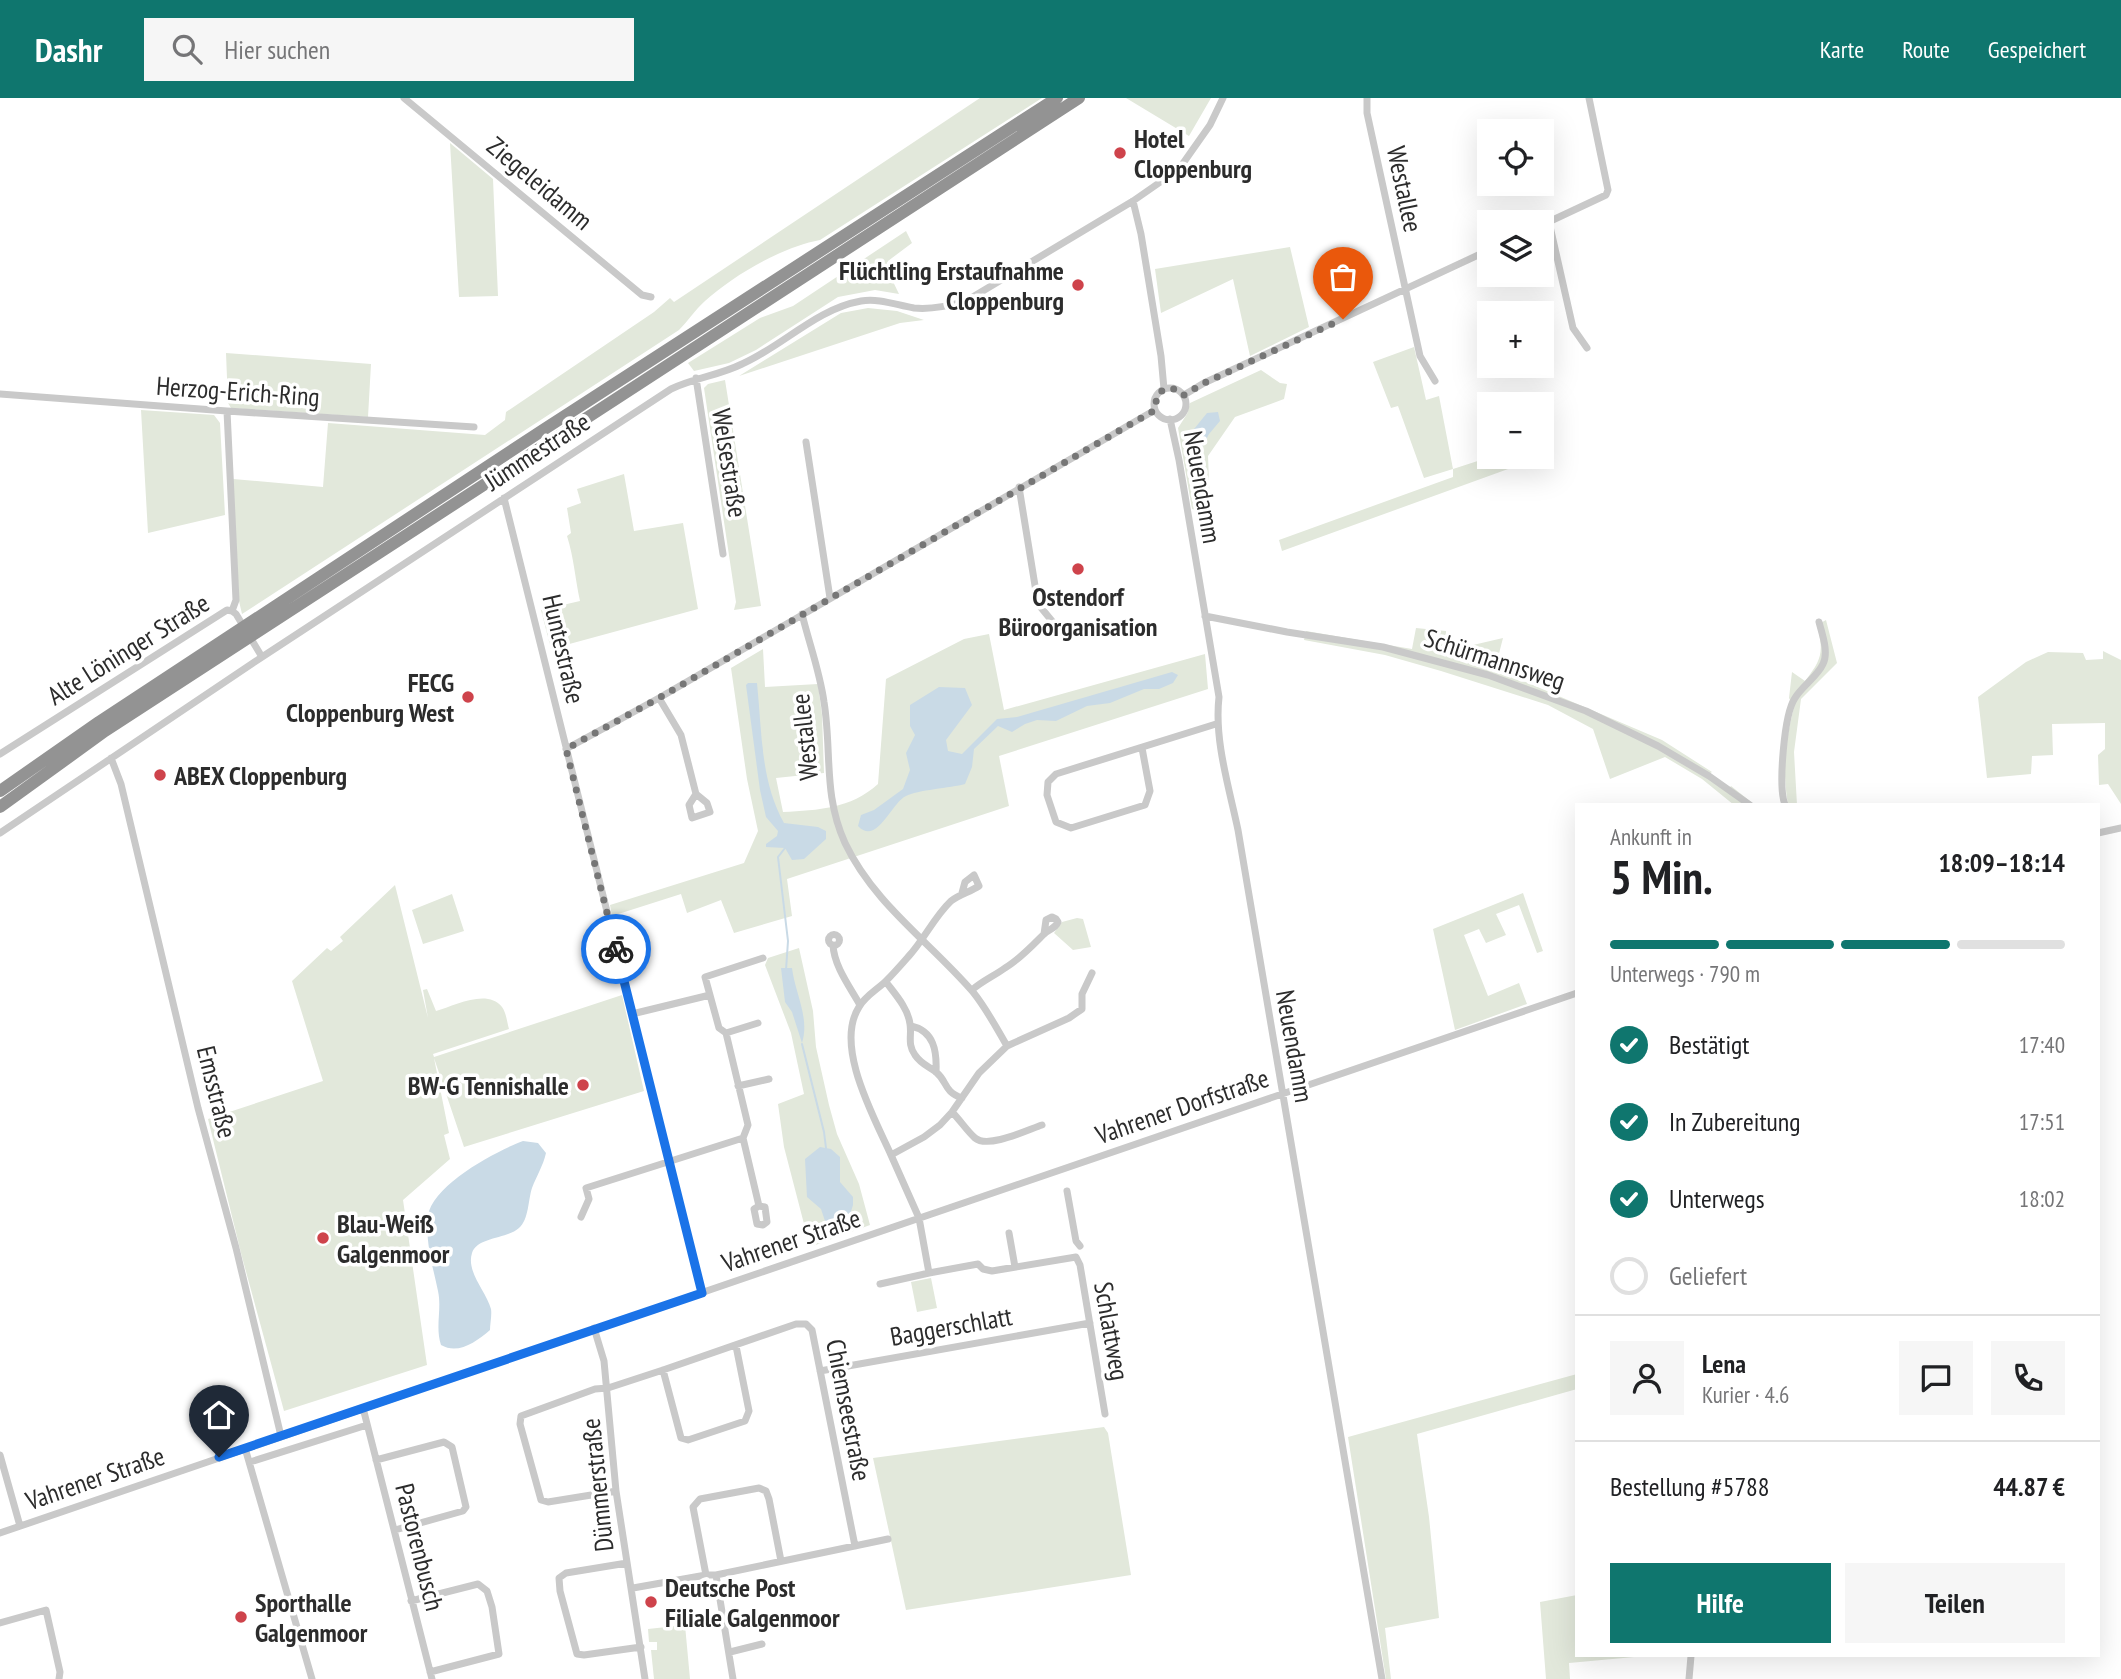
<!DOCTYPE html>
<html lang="de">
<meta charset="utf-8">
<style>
body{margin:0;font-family:"PT Sans Narrow",sans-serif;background:#f6f6f6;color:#202124;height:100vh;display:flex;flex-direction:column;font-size:26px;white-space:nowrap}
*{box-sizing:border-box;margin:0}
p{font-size:23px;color:#757577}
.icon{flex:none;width:38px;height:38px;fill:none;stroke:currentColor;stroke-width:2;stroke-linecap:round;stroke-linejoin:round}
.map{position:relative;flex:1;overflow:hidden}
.sheet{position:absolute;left:1575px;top:705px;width:525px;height:854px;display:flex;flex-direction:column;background:#fff;border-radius:0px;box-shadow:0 7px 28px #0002}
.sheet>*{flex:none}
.buttons{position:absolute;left:1477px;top:21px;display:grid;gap:14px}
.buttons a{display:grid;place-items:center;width:77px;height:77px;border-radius:0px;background:#fff;box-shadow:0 7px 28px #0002;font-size:35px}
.pin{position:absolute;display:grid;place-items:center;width:60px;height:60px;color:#fff;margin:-72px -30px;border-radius:50% 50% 50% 0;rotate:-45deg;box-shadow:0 0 7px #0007}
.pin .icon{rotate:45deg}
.courier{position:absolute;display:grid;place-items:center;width:70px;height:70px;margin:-35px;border:5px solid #1a73e8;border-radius:50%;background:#fff;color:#222;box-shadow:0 2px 9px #0007}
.headline em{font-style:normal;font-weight:700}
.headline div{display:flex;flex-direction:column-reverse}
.headline{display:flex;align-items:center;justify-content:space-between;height:119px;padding:0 35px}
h1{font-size:46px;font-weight:700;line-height:52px}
.bar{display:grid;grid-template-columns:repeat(4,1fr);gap:10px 7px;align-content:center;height:84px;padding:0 35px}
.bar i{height:9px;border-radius:5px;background:#e0e0e0}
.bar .current{background:#0f766e}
.bar p{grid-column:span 4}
.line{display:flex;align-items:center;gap:18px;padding:0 35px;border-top:2px solid #e0e0e0}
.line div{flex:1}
.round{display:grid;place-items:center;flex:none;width:74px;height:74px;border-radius:0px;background:#f6f6f6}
ol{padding:0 35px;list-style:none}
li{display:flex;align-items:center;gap:21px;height:77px}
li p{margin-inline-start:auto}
li .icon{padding:7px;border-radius:50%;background:#0f766e;color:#fff;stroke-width:4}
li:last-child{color:#757577}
li i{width:38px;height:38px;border:4px solid #e0e0e0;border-radius:50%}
.primary-button{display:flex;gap:14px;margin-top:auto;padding:14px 35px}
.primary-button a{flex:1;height:80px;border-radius:0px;background:#0f766e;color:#fff;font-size:28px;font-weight:700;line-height:80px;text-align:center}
.primary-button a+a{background:#f6f6f6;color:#202124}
header{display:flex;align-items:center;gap:42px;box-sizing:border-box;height:98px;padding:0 35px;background:#0f766e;color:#fff}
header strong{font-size:33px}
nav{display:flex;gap:38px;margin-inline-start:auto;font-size:24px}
.search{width:490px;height:63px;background:#f6f6f6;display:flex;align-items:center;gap:18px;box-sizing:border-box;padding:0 24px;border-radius:0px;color:#757577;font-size:26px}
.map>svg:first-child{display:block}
</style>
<header>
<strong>Dashr</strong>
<div class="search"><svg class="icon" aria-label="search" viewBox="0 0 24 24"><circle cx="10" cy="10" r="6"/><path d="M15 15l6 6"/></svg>Hier suchen</div>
<nav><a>Karte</a><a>Route</a><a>Gespeichert</a></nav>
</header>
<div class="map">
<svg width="2121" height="1581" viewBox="0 0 2121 1581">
<rect width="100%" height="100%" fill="#fff"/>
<path fill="#e2e8db" d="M 980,0 L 1042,0 L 820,142 C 782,149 734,177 705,203 C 695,212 688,223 679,232 L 242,516 L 239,503 L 233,381 L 323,389 L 328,325 L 485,337 L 505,322 L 506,314 L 654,214 L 670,200 L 674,204 Z
M 1126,0 L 1211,0 L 1189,38 Z
M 450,45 L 493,81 L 498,198 L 459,199 Z
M 906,133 L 912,145 L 888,163 L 886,169 L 899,196 L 875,192 L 838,199 L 756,252 L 729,265 L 694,273 L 688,265 L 760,220 L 793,208 Z
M 1290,149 L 1309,229 L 1250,258 L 1233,181 L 1161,215 L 1155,171 Z
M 868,210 L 897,213 L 924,222 L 900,225 L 739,278 L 841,215 Z
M 1414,249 L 1426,302 L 1439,298 L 1453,371 L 1490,359 L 1536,359 L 1536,361 L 1282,453 L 1279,442 L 1453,379 L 1453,371 L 1424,380 L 1398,308 L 1391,310 L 1373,264 Z
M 226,255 L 371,266 L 368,319 L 231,310 L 228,305 Z
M 1261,272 L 1280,285 L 1287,286 L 1284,301 L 1235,319 L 1208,358 L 1210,410 L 1198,413 L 1192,411 L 1178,330 L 1187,316 L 1190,305 Z
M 725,282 L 761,508 L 734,512 L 736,504 L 704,290 L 708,286 Z
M 141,312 L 214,317 L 220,325 L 225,417 L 148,435 Z
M 624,376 L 634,433 L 683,425 L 698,511 L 551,551 L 541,512 L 580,503 C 575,480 574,460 567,438 L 571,435 L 567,410 L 581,405 L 577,391 Z
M 1826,522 L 1837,565 L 1801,601 L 1794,654 L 1797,707 L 1788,707 C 1782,670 1785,645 1794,609 L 1789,600 L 1792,574 L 1805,583 C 1822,561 1824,554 1817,527 Z
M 1416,530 L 1446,533 L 1446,546 L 1473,547 L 1503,540 L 1495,571 L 1662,642 L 1712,674 L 1707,677 L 1727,693 L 1731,688 L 1755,707 L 1734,707 L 1702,681 L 1665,659 L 1610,681 L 1593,631 L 1548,607 L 1441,573 L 1385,557 L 1304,542 L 1306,533 L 1412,551 Z
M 989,536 L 1004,612 L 1205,556 L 1208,591 L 999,658 L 1009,708 L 787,781 L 792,818 L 734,835 L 721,802 L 687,815 L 681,796 L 612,818 L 610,807 L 744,765 L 758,733 L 747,681 L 731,570 L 763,551 L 765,589 L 818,586 L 822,617 L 824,675 L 776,680 L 783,714 C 819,712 850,711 878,686 L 886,581 L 964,541 Z
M 2103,553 L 2121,562 L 2121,706 L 2108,686 L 2099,687 L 2098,657 L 2105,651 L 2105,625 L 2052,626 L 2053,657 L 2032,658 L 2031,676 L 1987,680 L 1978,599 L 2026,564 L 2048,554 L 2083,555 L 2086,562 L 2103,561 Z
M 395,787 L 428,920 L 423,892 L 427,891 L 436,913 C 454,908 487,890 502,909 C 506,914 507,924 509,931 L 433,956 L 434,959 L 622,897 L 644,993 L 464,1049 L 434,960 L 449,1035 L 444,1037 L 450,1061 L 403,1102 L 427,1267 L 284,1313 L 242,1159 L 208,1021 L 323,983 L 292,883 L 327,850 L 331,853 L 343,843 L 340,839 Z
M 1523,795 L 1543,853 L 1537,855 L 1519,807 L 1496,816 L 1506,837 L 1486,845 L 1479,831 L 1464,837 L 1488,898 L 1519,885 L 1527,906 L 1455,932 L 1433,831 Z
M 452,796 L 464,833 L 423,846 L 412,812 Z
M 1077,820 L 1083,821 L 1091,849 L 1073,852 L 1054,835 L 1062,824 Z
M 799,850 L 813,913 L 816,949 L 829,1007 L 837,1036 L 859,1086 L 870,1127 L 810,1149 L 784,1049 L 778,1006 L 804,996 L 791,935 L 765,867 L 768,860 Z
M 931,1180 L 937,1210 L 917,1214 L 911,1184 Z
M 1577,1276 L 1577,1291 L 1417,1336 L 1429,1419 L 1439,1520 L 1385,1530 L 1391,1581 L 1386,1581 L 1348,1339 Z
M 1104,1329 L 1108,1335 L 1131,1477 L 906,1512 L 873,1360 Z
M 1577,1497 L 1577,1558 L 1645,1558 L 1569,1565 L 1570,1581 L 1546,1581 L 1540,1504 Z
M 685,1527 L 690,1581 L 654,1581 L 651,1552 L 657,1552 L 657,1544 L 649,1544 L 648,1531 Z"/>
<path fill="#c9dae6" d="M 1218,314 L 1220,323 L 1209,336 L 1201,351 L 1191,351 L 1186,341 L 1207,315 Z
M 1172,574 L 1178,577 L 1173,585 L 1159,591 L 1144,591 L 1110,605 L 1087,608 L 1056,623 L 1037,622 L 1025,626 L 1012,634 L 998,628 L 974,651 L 972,669 L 965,686 C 951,690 917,692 906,698 C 891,705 877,748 858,728 L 861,717 L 874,712 L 903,691 L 910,672 L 906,655 L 915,637 L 910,628 L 910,607 L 939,589 L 965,590 L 972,607 L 946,642 L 948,653 L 962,656 L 997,621 L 1017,619 Z
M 748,585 L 757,585 C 762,632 760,682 784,725 L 818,729 L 826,733 L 826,741 L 804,761 L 792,762 L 785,750 L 766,749 L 766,746 L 777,738 L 778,733 L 766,719 L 760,692 L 746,587 Z
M 781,870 L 792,870 C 795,895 810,920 802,945 L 792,914 L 785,904 Z
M 523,1043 L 538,1045 L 546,1055 C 543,1068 537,1077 532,1090 C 528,1102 529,1121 519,1130 C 507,1141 477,1139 472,1155 C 466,1174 486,1193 491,1211 C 492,1217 490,1226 490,1232 C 476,1244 458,1257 441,1247 C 435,1229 442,1211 438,1193 C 433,1169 425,1144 428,1118 C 432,1087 496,1053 523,1043 Z
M 820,1049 L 831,1051 L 840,1059 L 840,1084 L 853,1099 L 853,1107 L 849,1120 L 834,1126 L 826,1126 L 821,1111 L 807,1099 L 805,1061 Z"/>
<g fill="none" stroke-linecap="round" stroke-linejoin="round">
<path stroke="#c9dae6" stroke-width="2" d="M 785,750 L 778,759 L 788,843 L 786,872
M 802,946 L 824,1034 L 826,1050"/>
<path stroke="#c9c9c9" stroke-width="7" d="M 404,0 L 642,197 L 651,199
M 1367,0 L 1367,15 L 1420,258 L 1435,283
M 1133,103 L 1141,136 L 1161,258 L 1164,291
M 1549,124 L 1573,230 L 1587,250
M 1542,127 L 1606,97 L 1608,92 L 1589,0
M 696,280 L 723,456
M1154 306a16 16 0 1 1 32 0a16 16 0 1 1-32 0Z
M 0,296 L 227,313 L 474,329
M 1184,297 L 1204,285 L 1489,152
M 227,313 L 236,502 L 232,513
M 1170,321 L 1179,362 L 1219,599 C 1214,642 1229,689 1238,732 L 1382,1581
M 806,344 L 830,500
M 1019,389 L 1038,506 L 1052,523
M 504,400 L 702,1195
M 802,516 C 809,545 820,574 824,604 C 832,653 823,697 845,745 C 874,806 930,844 973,894 C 986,910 996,929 1007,948 L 979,975 L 952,1014 L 940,1027 L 924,1039 L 891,1057 L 919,1120 L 929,1175 L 978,1166 L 983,1171 L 992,1173 L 1076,1159 L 1080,1167 L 1105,1316
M 1205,518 L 1287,534 L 1383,549 L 1488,577 L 1586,613 L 1658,648 L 1709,678 L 1750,707
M 659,600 L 681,637 L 696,696 L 707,705 L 710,714 L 692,720 L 689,707 L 696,696
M 1142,650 L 1150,693 L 1145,707 L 1071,730 L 1056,724 L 1047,697 L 1048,684 L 1056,676 L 1216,626 L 1218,626
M 566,651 L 659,600 L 1155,312
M 0,656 L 227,512 L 232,513 L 236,516 L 262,559
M 111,660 L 121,686 L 198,1010 L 236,1150 L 281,1338
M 1785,707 C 1778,689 1784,616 1795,600 C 1802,588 1817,579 1823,566 C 1829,554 1822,536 1819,524
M 0,735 L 262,559 L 671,291 C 694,280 720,277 742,266 C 783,248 816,211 861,203 C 879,200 896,207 914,210 C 932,212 949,208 966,203 L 1133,103 L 1179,71 L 1210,27 L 1223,0
M 2098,735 L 2121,730
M828.5 842a5.5 5.5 0 1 1 11 0a5.5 5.5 0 1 1-11 0Z
M 833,847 C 834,868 850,889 860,907
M 886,884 C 895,896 908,910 910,926 C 912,937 907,946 915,957 C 921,966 928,968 936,974 C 948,984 943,993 962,1000
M 972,892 C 982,883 994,878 1005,870 C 1020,861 1032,848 1044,836 C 1049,831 1055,831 1058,824 L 1056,821 L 1052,819 L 1046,822 L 1044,836
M 632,916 L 710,897
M 911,928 C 934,933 937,953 936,974
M 726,935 L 758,925
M 1007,948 L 1069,920 L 1082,911 L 1082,896 L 1092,875
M 738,988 L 769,981
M 952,1014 C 960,1022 967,1033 975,1040 C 988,1051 1027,1032 1042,1027
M 891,1057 C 874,1019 834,948 859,909 C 865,898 878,891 886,883 C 894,875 901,867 908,859 C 924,842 934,819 951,803 C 960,796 970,794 979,788 L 974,777 L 965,784 L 962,795
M 1067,1093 L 1076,1143 L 1080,1148
M 759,1108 L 765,1109 L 767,1124 L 763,1127 L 757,1126 L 754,1111 L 759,1108 L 743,1040 L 748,1027 L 726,935 L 719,930 L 705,879 L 763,860
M 581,1119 L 589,1101 L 586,1090 L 743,1040
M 1009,1135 L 1015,1169
M 880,1186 L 929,1175
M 594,1230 L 604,1263 L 616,1393 L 645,1581
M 663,1272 L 681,1340 L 688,1342 L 745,1323 L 749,1313 L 736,1248
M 820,1273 L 1090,1225
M 363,1310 L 432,1581
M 245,1350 L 312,1581
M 0,1357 L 20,1428
M 376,1362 L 444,1344 L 452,1349 L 466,1409 L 463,1413 L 395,1432
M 250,1364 L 367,1327
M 616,1393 L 548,1404 L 541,1402 L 520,1326 L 521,1318 L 595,1291 L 608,1290 L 663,1272 L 796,1226 L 806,1226 L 812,1232 L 855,1448
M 0,1435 L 1577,895
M 627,1465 L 566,1475 L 559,1480 L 560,1493 L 577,1556 L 584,1557 L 641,1549
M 706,1477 L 693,1409 L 700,1401 L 759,1390 L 766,1393 L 769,1401 L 781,1463
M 716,1477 L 733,1581
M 633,1490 L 706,1477 L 716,1477 L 888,1441
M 411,1503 L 478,1486 L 487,1493 L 492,1509 L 499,1556 L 430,1574
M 0,1525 L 46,1512 L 60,1574 L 59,1581
M 730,1554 L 762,1546
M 1689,1581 L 1691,1558"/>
<path stroke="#939393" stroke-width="12" d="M 0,693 L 99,624 L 543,332 L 1057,0
M 0,709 L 105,633 L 1079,0"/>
</g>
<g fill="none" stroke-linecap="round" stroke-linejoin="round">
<path stroke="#767676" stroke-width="7" stroke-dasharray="0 12.6" d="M 616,851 L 566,651 L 659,600 L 1155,312 L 1157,297 L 1164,291 L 1177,291 L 1184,297 L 1204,285 L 1343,221"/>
<path stroke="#1a73e8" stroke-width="9" d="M 219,1359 L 702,1195 L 616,851"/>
</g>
<g fill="#ce434b" stroke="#fff" stroke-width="2.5">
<circle cx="1120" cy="55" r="7"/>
<circle cx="1078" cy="187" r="7"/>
<circle cx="1078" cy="471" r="7"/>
<circle cx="468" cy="599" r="7"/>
<circle cx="160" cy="677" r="7"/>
<circle cx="583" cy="987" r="7"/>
<circle cx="323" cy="1140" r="7"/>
<circle cx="651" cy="1504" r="7"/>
<circle cx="241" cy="1519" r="7"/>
</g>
<g text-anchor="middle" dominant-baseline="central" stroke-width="7" stroke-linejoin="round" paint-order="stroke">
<g font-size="26" font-weight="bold" fill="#2c2c2c" stroke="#fff" text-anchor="start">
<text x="1134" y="40">Hotel<tspan x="1134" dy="30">Cloppenburg</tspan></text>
<text x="1064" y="172" text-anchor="end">Flüchtling Erstaufnahme<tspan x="1064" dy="30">Cloppenburg</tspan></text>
<text x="1078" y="498" text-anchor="middle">Ostendorf<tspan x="1078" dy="30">Büroorganisation</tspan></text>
<text x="454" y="584" text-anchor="end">FECG<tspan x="454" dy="30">Cloppenburg West</tspan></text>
<text x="174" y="677">ABEX Cloppenburg</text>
<text x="569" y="987" text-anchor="end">BW-G Tennishalle</text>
<text x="337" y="1125">Blau-Weiß<tspan x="337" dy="30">Galgenmoor</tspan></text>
<text x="665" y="1489">Deutsche Post<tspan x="665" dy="30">Filiale Galgenmoor</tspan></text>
<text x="255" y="1504">Sporthalle<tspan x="255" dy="30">Galgenmoor</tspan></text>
</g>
<g font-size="26" fill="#2c2c2c" stroke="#fff">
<text transform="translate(540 85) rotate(40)">Ziegeleidamm</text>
<text transform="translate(1405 91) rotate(78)">Westallee</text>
<text transform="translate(238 293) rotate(4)">Herzog-Erich-Ring</text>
<text transform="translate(537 353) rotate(-33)">Jümmestraße</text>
<text transform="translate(730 365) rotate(81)">Welsestraße</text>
<text transform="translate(1203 389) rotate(80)">Neuendamm</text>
<text transform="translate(128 551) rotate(-32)">Alte Löninger Straße</text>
<text transform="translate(564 551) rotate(77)">Huntestraße</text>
<text transform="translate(1495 561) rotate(18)">Schürmannsweg</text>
<text transform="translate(804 639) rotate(-96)">Westallee</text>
<text transform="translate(1295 948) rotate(80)">Neuendamm</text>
<text transform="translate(217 994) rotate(76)">Emsstraße</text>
<text transform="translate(1182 1008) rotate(-19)">Vahrener Dorfstraße</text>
<text transform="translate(791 1142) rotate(-19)">Vahrener Straße</text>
<text transform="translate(951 1228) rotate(-10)">Baggerschlatt</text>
<text transform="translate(1112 1233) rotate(80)">Schlattweg</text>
<text transform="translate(849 1312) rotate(79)">Chiemseestraße</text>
<text transform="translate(95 1380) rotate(-19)">Vahrener Straße</text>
<text transform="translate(597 1387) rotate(-96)">Dümmerstraße</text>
<text transform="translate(420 1449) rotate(76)">Pastorenbusch</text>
</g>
</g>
</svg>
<div class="buttons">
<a><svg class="icon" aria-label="locate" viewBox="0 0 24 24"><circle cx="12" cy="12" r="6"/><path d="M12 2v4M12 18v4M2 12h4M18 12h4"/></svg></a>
<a><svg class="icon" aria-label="layers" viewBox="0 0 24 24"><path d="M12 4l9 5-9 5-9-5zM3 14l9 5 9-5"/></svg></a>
<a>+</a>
<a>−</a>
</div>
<div class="pin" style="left:1343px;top:221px;background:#ea580c"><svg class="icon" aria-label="bag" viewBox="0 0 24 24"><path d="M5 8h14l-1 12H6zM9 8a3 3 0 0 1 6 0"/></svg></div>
<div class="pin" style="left:219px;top:1359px;background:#1f2937"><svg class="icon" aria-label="home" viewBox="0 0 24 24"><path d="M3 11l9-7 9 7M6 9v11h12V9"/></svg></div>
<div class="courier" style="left:616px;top:851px"><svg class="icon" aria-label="bike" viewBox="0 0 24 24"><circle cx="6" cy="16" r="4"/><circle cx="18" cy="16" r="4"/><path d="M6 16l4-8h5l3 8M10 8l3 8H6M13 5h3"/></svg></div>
<section class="sheet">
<div class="headline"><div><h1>5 Min.</h1><p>Ankunft in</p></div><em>18:09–18:14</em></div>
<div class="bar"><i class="current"></i><i class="current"></i><i class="current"></i><i></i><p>Unterwegs · 790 m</p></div>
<ol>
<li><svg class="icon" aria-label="check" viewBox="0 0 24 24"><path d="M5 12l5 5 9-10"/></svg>Bestätigt<p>17:40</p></li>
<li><svg class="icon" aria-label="check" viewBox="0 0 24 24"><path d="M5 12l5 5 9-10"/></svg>In Zubereitung<p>17:51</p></li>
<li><svg class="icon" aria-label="check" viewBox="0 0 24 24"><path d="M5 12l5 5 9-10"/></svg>Unterwegs<p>18:02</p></li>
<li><i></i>Geliefert</li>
</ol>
<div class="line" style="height:126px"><a class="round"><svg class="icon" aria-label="person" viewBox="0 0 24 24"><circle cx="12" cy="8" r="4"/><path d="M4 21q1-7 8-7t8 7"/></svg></a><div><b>Lena</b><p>Kurier · 4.6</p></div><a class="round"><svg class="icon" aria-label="chat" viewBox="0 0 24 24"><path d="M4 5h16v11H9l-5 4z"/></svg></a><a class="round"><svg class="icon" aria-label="phone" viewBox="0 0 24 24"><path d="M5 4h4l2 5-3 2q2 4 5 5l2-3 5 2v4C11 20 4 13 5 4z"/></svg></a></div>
<div class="line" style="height:91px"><div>Bestellung #5788</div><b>44.87 €</b></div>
<div class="primary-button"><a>Hilfe</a><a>Teilen</a></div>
</section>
</div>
